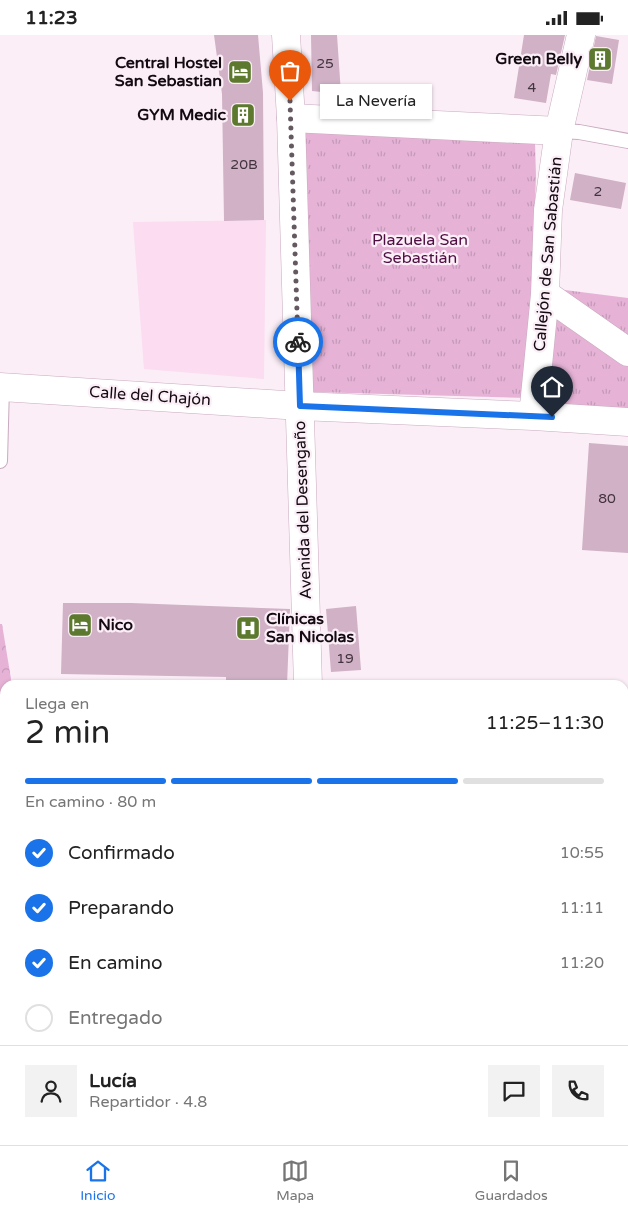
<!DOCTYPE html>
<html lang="es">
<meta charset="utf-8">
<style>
body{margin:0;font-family:"Varela Round",sans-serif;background:#f2f2f2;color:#222;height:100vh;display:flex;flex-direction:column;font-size:19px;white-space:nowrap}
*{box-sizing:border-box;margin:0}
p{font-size:16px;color:#767676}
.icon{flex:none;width:28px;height:28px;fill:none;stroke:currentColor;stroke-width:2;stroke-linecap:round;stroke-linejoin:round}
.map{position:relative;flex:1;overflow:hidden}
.side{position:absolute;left:0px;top:645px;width:629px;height:465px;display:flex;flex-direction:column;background:#fff;border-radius:15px 15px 0 0;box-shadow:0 1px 4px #0004}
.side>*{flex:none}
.pin{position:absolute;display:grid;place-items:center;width:42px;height:42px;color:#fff;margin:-51px -21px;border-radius:50% 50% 50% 0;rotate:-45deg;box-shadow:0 0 5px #0007}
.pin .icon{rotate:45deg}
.courier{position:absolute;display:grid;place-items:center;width:50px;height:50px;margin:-25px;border:4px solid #1a73e8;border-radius:50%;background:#fff;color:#222;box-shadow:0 1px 6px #0007}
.bubble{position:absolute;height:35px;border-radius:0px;background:#fff;box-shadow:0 1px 4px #0004;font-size:16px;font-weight:600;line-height:35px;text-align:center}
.summary em{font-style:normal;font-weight:600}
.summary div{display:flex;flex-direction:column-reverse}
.summary{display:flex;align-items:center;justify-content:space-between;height:85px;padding:0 25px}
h1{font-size:32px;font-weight:600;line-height:38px}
.bar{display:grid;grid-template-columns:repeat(4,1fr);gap:8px 5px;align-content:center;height:60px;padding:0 25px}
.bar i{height:6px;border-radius:4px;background:#e0e0e0}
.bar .selected{background:#1a73e8}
.bar p{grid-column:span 4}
.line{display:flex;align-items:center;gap:12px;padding:0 25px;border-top:1px solid #e0e0e0}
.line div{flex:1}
.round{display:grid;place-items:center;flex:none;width:52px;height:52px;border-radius:0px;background:#f2f2f2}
ol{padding:0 25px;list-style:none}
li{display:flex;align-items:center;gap:15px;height:55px}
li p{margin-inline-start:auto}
li .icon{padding:5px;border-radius:50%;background:#1a73e8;color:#fff;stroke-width:4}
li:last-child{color:#767676}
li i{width:28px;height:28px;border:2px solid #e0e0e0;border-radius:50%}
.status{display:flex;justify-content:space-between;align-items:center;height:35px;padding:0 25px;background:#fff;direction:ltr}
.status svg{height:14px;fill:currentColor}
.tab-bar{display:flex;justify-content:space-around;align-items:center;height:70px;border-top:1px solid #e0e0e0;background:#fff;font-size:14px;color:#767676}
.tab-bar a{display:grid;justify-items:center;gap:2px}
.tab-bar .selected{color:#1a73e8}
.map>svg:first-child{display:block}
</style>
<div class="status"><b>11:23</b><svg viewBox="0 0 49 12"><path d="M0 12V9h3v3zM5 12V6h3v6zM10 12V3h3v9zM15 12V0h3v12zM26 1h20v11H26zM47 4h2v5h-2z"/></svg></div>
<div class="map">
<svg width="628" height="1110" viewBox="0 0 628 1110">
<defs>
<pattern id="forest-crowns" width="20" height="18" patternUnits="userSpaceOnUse" patternTransform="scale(1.25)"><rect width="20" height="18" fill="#e6b3d7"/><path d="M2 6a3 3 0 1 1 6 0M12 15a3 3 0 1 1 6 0" fill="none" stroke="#c499b8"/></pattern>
<pattern id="park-tufts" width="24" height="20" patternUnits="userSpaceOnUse" patternTransform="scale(1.25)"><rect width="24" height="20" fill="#e6b3d7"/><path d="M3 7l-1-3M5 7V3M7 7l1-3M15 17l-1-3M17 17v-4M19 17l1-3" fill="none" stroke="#c499b8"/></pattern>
</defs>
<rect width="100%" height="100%" fill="#fbeef7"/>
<path fill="#fbdcf1" d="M 266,185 L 264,344 L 144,334 L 133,187 Z"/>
<path fill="url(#forest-crowns)" d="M 0,589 L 2,589 L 12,650 L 5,650 L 5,792 L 0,792 Z
M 0,954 L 5,954 L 5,1105 L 179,1105 L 179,1110 L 0,1110 Z"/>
<path fill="url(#park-tufts)" d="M 302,96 L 535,108 L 536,141 L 528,363 L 312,357 Z
M 557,254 L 628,263 L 628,307 Z
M 550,274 L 628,328 L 628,378 L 542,369 Z"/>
<path fill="#d0b1c6" d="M 214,0 L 258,0 L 263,58 L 264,185 L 224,186 L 222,59 Z
M 311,0 L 337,0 L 341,59 L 312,56 Z
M 524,0 L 565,0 L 556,40 L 551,39 L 546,68 L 514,63 Z
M 596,1 L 619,5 L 612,49 L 587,45 Z
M 575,138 L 626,148 L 621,174 L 570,165 Z
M 589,408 L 628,411 L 628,518 L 582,515 Z
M 63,568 L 131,568 L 290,574 L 287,650 L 226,650 L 226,642 L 61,639 Z
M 356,571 L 361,635 L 331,637 L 326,574 Z"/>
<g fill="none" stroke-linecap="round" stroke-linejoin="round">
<defs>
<path id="service" d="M 559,96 L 579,97 L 628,106
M 0,426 L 2,352
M 0,941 L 5,941"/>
<path id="minor" d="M 291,83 L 559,96
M 545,259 L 628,317
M 0,352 L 300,371 L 533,381 L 628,387
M 533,381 L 545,259 L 548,175 L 559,96 L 581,0
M 0,840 L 5,840
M 624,866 L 628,866"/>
<path id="primary" d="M 286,0 L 291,83 L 308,650
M 312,1110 L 312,1105"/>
</defs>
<use href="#service" stroke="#c9aabf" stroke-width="16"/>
<use href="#minor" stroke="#c9aabf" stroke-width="29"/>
<use href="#primary" stroke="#c9aabf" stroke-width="29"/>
<use href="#service" stroke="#fff" stroke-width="14"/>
<use href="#minor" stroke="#fff" stroke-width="28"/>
<use href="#primary" stroke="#fff" stroke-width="28"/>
</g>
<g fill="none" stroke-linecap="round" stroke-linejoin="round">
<path stroke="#645961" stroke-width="5" stroke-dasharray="0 9" d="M 290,66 L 298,307"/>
<path stroke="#1a73e8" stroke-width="6" d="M 298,307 L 300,371 L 552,382"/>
</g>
<defs>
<symbol id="building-square" viewBox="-11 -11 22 22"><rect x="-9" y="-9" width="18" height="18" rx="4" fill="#5c792e" stroke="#fbeef7"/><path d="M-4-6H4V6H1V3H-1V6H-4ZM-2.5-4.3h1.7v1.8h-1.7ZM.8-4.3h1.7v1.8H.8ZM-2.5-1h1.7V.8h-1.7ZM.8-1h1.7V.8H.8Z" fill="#fff"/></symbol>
<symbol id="hotel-square" viewBox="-11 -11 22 22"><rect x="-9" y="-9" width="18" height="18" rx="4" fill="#5c792e" stroke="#fbeef7"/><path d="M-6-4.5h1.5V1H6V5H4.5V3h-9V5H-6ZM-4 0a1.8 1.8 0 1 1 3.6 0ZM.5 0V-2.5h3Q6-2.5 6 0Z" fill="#fff"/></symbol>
<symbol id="hospital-square" viewBox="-11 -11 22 22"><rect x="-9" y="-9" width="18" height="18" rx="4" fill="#5c792e" stroke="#fbeef7"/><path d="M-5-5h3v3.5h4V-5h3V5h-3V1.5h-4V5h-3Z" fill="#fff"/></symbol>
</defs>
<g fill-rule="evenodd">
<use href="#building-square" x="586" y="10" width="28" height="28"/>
<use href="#hotel-square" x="226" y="23" width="28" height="28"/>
<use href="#building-square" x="229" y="66" width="28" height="28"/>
<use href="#hotel-square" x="66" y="576" width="28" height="28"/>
<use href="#hospital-square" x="234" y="579" width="28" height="28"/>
</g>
<g text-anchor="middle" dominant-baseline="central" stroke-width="4.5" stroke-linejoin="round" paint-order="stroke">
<g font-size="14" fill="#42333e">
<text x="325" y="28">25</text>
<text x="532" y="52">4</text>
<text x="244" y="129">20B</text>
<text x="598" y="156">2</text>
<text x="607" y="463">80</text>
<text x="345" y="623">19</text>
</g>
<g font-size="16" font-weight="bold" fill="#130910" stroke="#fbeef7" text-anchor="end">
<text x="582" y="24">Green Belly</text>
<text x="222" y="28">Central Hostel<tspan x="222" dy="18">San Sebastian</tspan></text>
<text x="226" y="80">GYM Medic</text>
<text x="266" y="584" text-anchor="start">Clínicas<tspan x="266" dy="18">San Nicolas</tspan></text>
<text x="98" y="590" text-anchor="start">Nico</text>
</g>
<g font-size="16" fill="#4f0e42" stroke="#fbeef7">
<text x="420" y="205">Plazuela San<tspan x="420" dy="18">Sebastián</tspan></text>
</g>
<g font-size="16" fill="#130910" stroke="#fbeef7">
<text transform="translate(548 219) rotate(-85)">Callejón de San Sabastián</text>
<text transform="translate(150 361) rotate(4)">Calle del Chajón</text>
<text transform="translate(303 475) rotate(-92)">Avenida del Desengaño</text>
</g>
</g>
</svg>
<div class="pin" style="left:290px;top:66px;background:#ea580c"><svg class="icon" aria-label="bag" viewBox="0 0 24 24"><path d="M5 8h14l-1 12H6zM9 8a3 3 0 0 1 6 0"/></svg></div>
<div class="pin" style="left:552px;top:382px;background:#1f2937"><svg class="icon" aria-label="home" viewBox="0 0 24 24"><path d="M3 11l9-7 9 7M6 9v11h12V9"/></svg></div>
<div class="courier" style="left:298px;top:307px"><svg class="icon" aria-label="bike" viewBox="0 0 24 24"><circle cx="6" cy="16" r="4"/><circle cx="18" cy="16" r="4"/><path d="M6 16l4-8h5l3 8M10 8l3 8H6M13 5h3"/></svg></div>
<div class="bubble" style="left:320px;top:49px;width:112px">La Nevería</div>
<section class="side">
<div class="summary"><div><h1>2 min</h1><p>Llega en</p></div><em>11:25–11:30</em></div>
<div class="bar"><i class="selected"></i><i class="selected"></i><i class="selected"></i><i></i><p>En camino · 80 m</p></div>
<ol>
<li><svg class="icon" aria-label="check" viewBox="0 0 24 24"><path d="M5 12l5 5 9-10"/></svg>Confirmado<p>10:55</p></li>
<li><svg class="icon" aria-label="check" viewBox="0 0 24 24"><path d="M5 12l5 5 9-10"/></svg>Preparando<p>11:11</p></li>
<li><svg class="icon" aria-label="check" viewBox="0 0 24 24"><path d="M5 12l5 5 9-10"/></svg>En camino<p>11:20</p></li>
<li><i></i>Entregado</li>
</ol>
<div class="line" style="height:90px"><a class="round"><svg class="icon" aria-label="person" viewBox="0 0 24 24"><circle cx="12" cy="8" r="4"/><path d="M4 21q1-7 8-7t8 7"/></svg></a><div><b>Lucía</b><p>Repartidor · 4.8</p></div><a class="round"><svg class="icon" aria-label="chat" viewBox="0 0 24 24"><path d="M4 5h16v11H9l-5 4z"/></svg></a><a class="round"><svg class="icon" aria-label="phone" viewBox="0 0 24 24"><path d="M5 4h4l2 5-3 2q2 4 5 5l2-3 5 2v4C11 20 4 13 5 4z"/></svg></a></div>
</section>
</div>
<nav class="tab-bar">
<a class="selected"><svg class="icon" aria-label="home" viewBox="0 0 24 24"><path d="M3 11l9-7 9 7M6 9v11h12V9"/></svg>Inicio</a>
<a><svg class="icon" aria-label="map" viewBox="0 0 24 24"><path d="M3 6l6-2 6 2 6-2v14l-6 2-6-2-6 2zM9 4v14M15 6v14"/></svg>Mapa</a>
<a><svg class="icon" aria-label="saved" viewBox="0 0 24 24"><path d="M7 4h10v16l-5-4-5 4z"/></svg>Guardados</a>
</nav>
